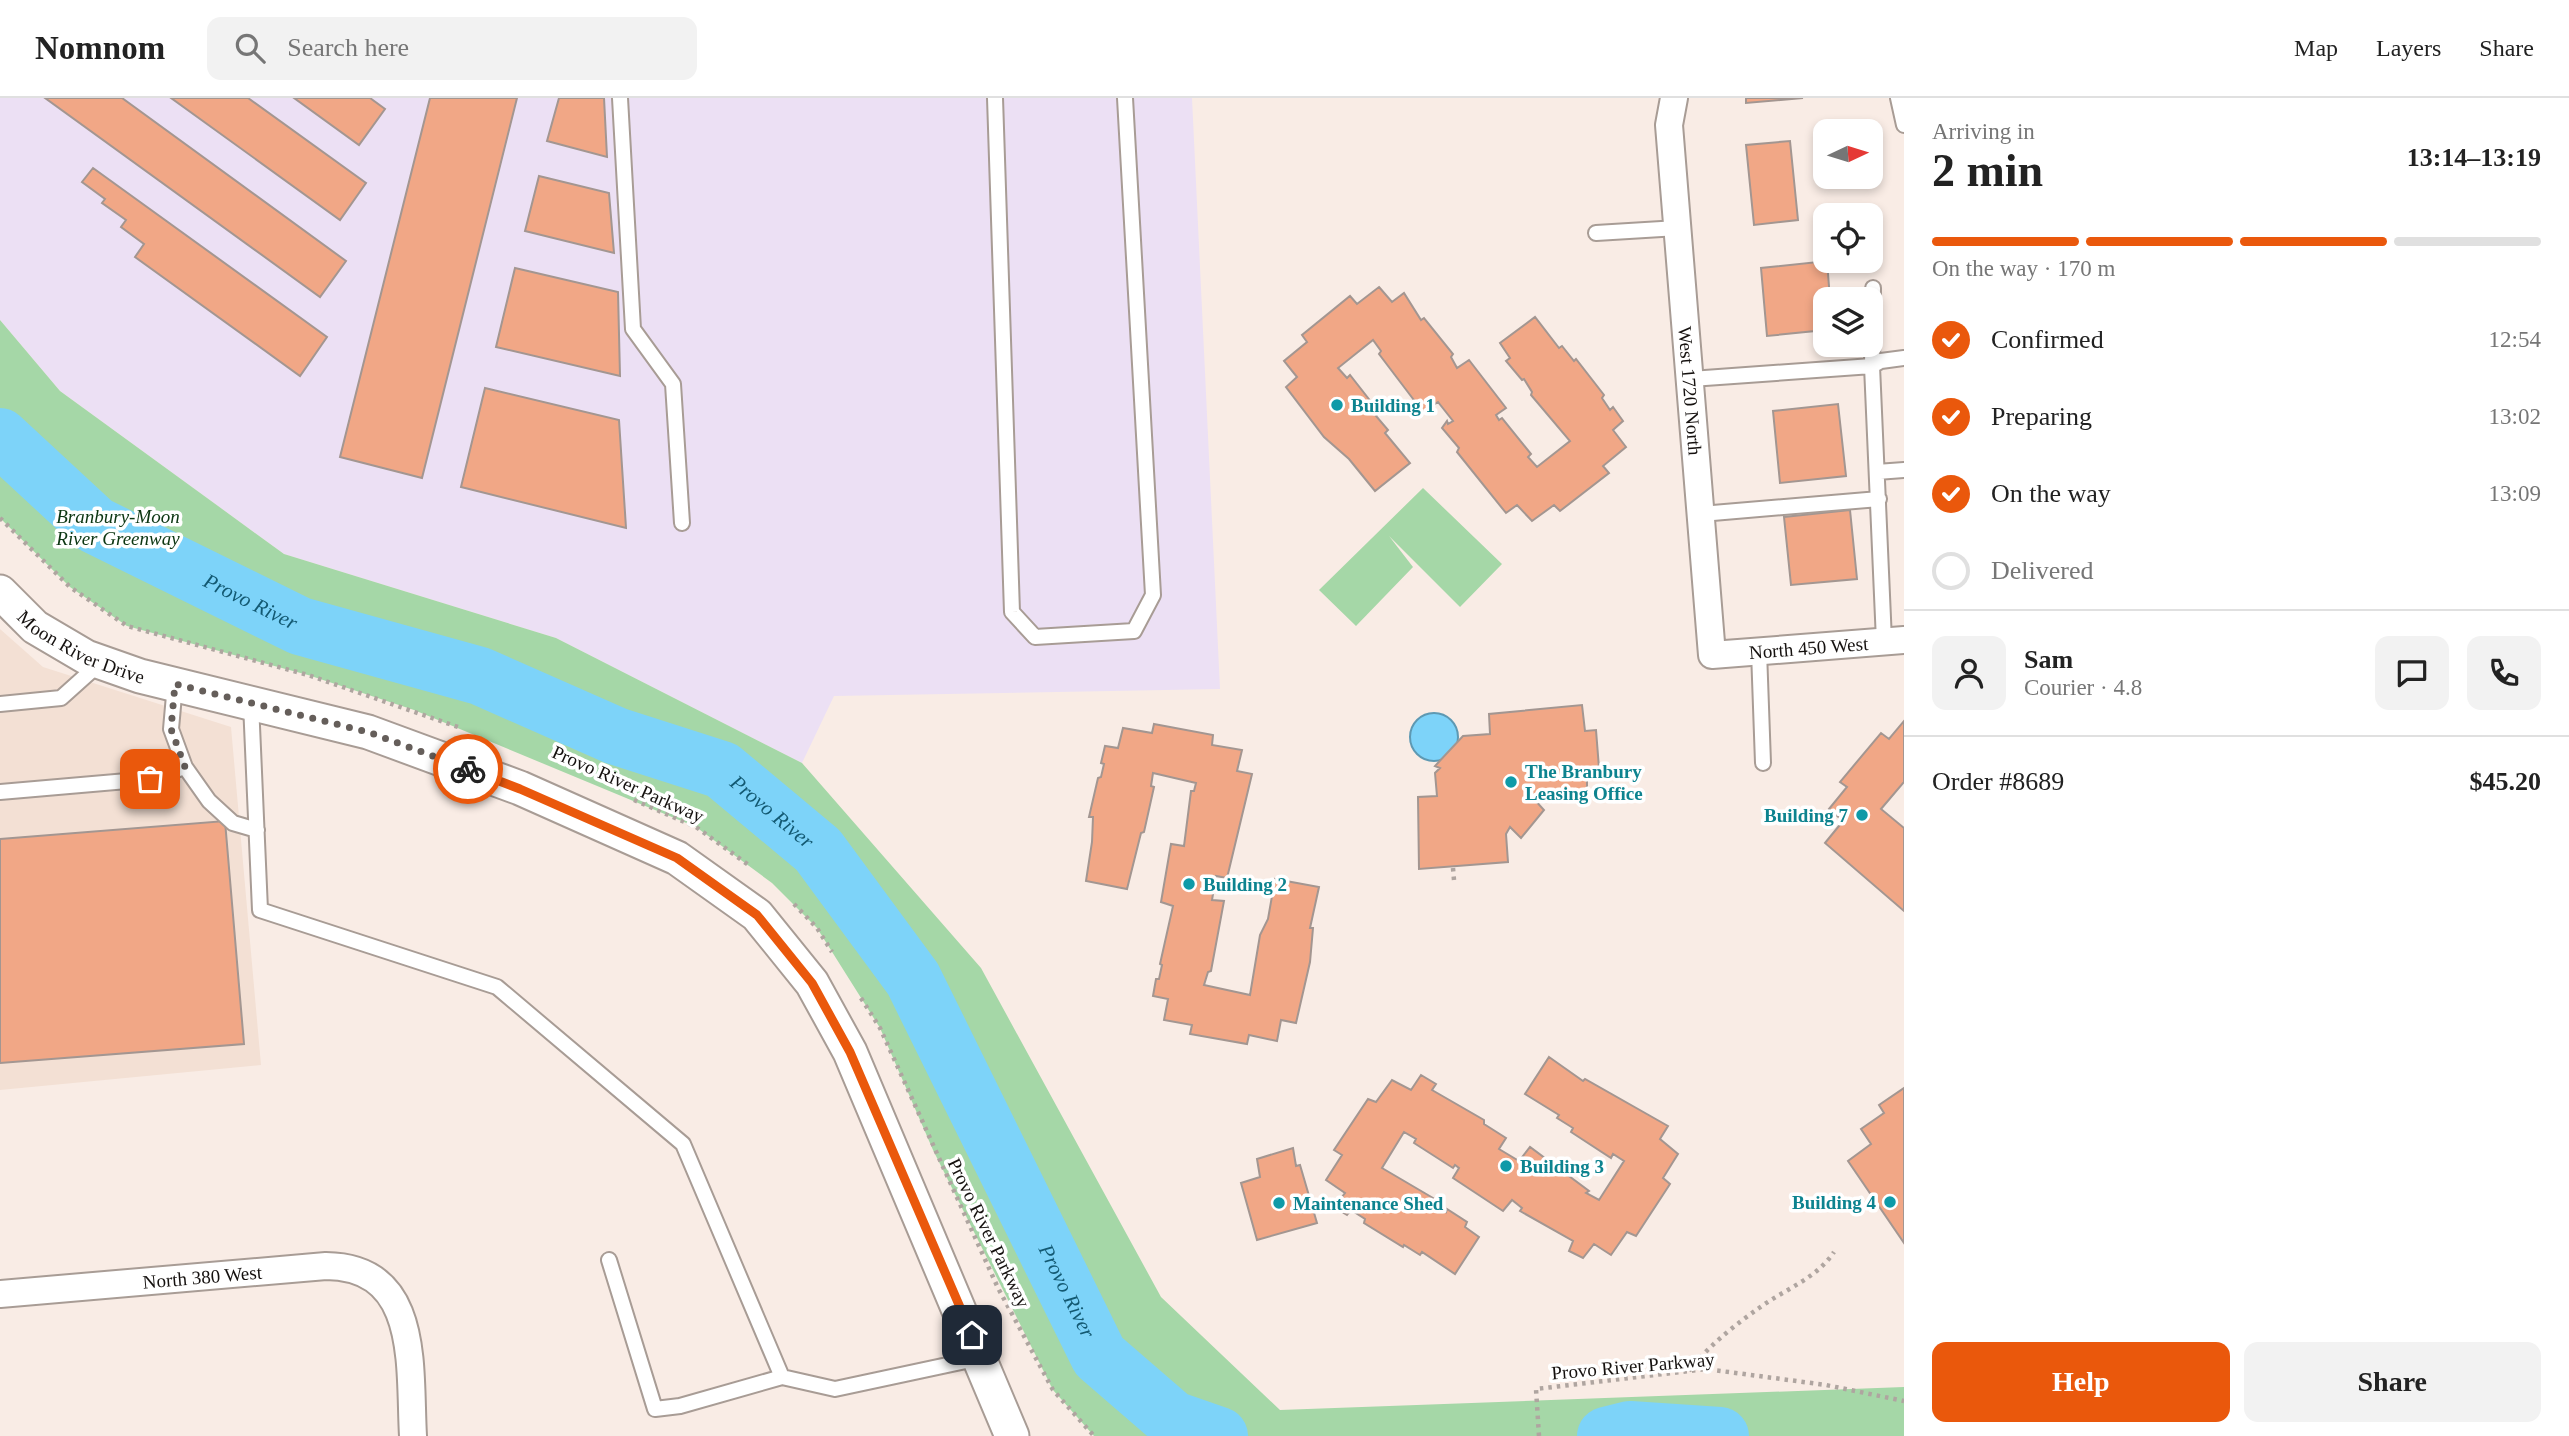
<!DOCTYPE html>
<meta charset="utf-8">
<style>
body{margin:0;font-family:Georgia,serif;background:#f2f2f2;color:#222;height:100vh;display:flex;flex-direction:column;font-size:26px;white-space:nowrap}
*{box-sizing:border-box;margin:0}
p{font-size:23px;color:#767676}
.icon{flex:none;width:38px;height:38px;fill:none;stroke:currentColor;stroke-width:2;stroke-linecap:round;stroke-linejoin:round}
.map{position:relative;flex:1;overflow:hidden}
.drawer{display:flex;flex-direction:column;background:#fff;width:665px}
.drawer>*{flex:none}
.needle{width:46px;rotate:86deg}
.fabs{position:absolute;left:1813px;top:21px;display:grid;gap:14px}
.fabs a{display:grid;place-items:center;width:70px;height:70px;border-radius:14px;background:#fff;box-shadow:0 4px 10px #0003;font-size:35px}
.pin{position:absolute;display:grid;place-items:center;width:60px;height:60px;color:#fff;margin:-30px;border-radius:14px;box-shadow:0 4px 10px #0006}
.courier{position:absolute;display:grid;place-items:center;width:70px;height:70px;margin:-35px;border:5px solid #ea580c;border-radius:50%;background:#fff;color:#222;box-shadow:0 2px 9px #0007}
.head em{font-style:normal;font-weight:700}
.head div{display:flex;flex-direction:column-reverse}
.head{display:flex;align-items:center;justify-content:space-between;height:119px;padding:0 28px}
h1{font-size:46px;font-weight:700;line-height:52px}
.bar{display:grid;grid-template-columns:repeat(4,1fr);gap:10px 7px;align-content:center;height:84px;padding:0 28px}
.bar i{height:9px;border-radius:5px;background:#e0e0e0}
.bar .active{background:#ea580c}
.bar p{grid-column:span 4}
.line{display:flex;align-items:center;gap:18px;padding:0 28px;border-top:2px solid #e0e0e0}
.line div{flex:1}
.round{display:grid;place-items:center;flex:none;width:74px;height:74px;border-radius:14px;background:#f2f2f2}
ol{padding:0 28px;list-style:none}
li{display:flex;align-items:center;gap:21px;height:77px}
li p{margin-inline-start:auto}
li .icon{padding:7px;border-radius:50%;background:#ea580c;color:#fff;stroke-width:4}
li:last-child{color:#767676}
li i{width:38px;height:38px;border:4px solid #e0e0e0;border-radius:50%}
.primary-button{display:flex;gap:14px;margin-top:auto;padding:14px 28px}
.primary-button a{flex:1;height:80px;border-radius:14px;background:#ea580c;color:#fff;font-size:28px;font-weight:700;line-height:80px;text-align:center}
.primary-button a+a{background:#f2f2f2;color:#222}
header{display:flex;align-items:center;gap:42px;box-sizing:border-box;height:98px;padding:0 35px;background:#fff;border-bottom:2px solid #e0e0e0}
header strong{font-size:33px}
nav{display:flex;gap:38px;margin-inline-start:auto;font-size:24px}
.search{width:490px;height:63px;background:#f2f2f2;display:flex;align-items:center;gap:18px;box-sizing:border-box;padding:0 24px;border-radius:14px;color:#767676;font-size:26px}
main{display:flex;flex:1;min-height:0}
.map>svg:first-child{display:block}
</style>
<header>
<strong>Nomnom</strong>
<div class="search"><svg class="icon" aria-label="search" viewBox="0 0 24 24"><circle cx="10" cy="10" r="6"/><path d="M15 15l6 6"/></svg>Search here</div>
<nav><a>Map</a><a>Layers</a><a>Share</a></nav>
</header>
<main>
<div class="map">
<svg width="1904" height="1338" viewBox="0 0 1904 1338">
<rect width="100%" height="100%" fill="#f9ece5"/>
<path fill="#f3e0d4" d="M 0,531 L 43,569 L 231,629 L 261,967 L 0,992 Z"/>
<path fill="#ece0f4" d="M 0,0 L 1192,0 L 1220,591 L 834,598 L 802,665 L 556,540 L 284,456 L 60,293 L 0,222 Z"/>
<path fill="#a5d7a7" d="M 0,222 L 60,293 L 284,456 L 556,540 L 802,665 L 981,870 L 1161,1199 L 1280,1312 L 1904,1289 L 1904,1338 L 1094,1338 L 1053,1292 L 933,1052 L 880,930 L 817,830 L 772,785 L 696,729 L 414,612 L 308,577 L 127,528 L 70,489 L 0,420 Z
M 1423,390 L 1502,466 L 1460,509 L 1389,438 L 1413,469 L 1356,528 L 1319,492 Z"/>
<path fill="#7dd3f9" stroke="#5e99b3" stroke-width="2" d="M1410 639a24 24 0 1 1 48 0a24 24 0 1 1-48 0Z"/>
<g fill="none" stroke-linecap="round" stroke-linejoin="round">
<g stroke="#7dd3f9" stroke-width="58">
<path id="s1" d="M 0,339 L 95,427 L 300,528 L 480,578 L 616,638 L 722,672 L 818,752 L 913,881 L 1099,1258 L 1173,1322 L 1219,1338"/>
<path d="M 1606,1338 L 1630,1332 L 1720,1338"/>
</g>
</g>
<path fill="#f1a786" stroke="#a39691" stroke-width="2" d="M 45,0 L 122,0 L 346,163 L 320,199 Z
M 171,0 L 248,0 L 366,85 L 340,122 Z
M 294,0 L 370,0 L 385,11 L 359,47 Z
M 430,0 L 517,0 L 422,380 L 340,359 Z
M 559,0 L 604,0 L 607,59 L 547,43 Z
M 1746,0 L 1803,0 L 1746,5 Z
M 1790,43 L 1798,122 L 1754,127 L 1746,47 Z
M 93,70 L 327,239 L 300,278 L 135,159 L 144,146 L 121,129 L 126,122 L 102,105 L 105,101 L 82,84 Z
M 539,78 L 609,95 L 614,155 L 525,133 Z
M 1827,163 L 1830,201 L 1825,201 L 1825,232 L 1767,238 L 1761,170 Z
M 515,170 L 618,194 L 620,278 L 496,249 Z
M 1379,189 L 1392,204 L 1404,195 L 1421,222 L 1424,220 L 1453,256 L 1451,259 L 1457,270 L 1469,262 L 1506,310 L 1496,317 L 1499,322 L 1502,320 L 1531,356 L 1528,359 L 1537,369 L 1570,343 L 1531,297 L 1532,294 L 1524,281 L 1522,282 L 1506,263 L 1510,260 L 1500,245 L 1535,219 L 1559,250 L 1562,248 L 1574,263 L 1576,261 L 1604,297 L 1602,300 L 1610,312 L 1613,309 L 1623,323 L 1613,332 L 1626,349 L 1603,368 L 1609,375 L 1560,413 L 1554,407 L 1532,423 L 1517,407 L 1506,415 L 1457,354 L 1459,350 L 1442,330 L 1447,323 L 1448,326 L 1453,323 L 1438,304 L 1423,314 L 1379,256 L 1381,253 L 1373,242 L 1338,270 L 1347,280 L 1350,277 L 1379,314 L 1376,318 L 1388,332 L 1385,335 L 1410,365 L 1375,393 L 1349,361 L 1324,339 L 1286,289 L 1297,279 L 1284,263 L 1307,244 L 1302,237 L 1350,198 L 1357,206 Z
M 485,290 L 619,322 L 626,430 L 461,389 Z
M 1838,306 L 1846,378 L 1780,385 L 1773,313 Z
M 1850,412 L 1857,481 L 1791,487 L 1784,419 Z
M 1582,607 L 1585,633 L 1596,632 L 1599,670 L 1587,672 L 1587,694 L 1533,700 L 1544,712 L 1521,740 L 1510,729 L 1506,736 L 1508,764 L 1419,771 L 1418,699 L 1437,698 L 1435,675 L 1440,670 L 1435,668 L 1463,638 L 1490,636 L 1489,616 Z
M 1904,623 L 1904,684 L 1881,711 L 1904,730 L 1904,813 L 1825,745 L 1843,723 L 1829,711 L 1847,689 L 1840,684 L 1881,635 L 1889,641 Z
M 1154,626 L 1213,637 L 1212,647 L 1242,652 L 1237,673 L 1252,676 L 1227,780 L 1216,778 L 1212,802 L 1224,803 L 1211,873 L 1208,874 L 1204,887 L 1250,897 L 1260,837 L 1268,821 L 1275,781 L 1319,789 L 1310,830 L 1313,830 L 1310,864 L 1296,925 L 1281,922 L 1277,943 L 1249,937 L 1247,946 L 1190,936 L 1192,927 L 1164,922 L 1168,901 L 1153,898 L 1156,881 L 1159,881 L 1162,867 L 1160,866 L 1173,808 L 1161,804 L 1171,746 L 1184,748 L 1191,693 L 1194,693 L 1196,685 L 1153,675 L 1151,688 L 1154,689 L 1144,734 L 1141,735 L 1127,791 L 1086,783 L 1092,744 L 1093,719 L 1089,719 L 1098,680 L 1101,679 L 1104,666 L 1101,665 L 1105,648 L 1118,650 L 1123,630 L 1152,635 Z
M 225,723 L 244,946 L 0,965 L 0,741 Z
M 1549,959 L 1583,983 L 1585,981 L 1668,1028 L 1660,1041 L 1678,1056 L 1663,1080 L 1670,1086 L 1636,1138 L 1627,1134 L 1611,1157 L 1594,1146 L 1583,1160 L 1569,1153 L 1573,1143 L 1520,1113 L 1522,1110 L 1512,1102 L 1503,1113 L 1453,1080 L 1459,1070 L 1455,1067 L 1453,1070 L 1414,1045 L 1416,1041 L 1404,1034 L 1382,1070 L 1433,1100 L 1433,1104 L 1446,1114 L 1447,1111 L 1467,1124 L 1465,1129 L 1479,1139 L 1455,1176 L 1422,1154 L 1420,1157 L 1404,1147 L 1403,1149 L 1364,1125 L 1365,1121 L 1351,1112 L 1347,1117 L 1334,1109 L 1345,1095 L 1326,1082 L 1342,1057 L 1334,1052 L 1368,1001 L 1376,1004 L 1392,982 L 1411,992 L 1421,977 L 1436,986 L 1432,992 L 1484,1022 L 1484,1026 L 1506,1040 L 1499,1051 L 1519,1063 L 1530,1049 L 1589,1093 L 1586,1095 L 1599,1102 L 1624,1063 L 1613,1056 L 1611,1060 L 1571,1034 L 1573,1030 L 1557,1020 L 1559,1017 L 1525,996 Z
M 1904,990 L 1904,1145 L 1848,1063 L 1871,1046 L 1861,1031 L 1884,1015 L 1879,1007 Z
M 1293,1050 L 1296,1068 L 1300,1067 L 1317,1125 L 1257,1142 L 1241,1085 L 1260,1079 L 1257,1061 Z"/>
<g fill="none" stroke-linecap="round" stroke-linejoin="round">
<defs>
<path id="service" d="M 620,0 L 633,231 L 673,286 L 682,425
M 995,0 L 1012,514 L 1035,539 L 1134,533 L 1153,497 L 1125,0
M 1898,0 L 1904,27
M 1596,135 L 1678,130
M 1873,190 L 1872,268 L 1881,263 L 1904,260
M 1691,281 L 1872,268 L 1884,543
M 1877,374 L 1904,372
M 1701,416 L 1879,401
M 1759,553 L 1763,665
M 175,586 L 171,631 L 185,669 L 209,703 L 233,725 L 257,732
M 251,605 L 260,812 L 497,889 L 683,1046 L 782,1279 L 835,1291 L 980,1260
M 0,606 L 61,600 L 100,565
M 0,694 L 150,681 L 185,669
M 609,1162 L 655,1311 L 680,1308 L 782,1279"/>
<g id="minor">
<path id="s2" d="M 1674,0 L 1669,27 L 1712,557 L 1904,542"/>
<path id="s3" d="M 0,1196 L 326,1168 C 421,1169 409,1269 413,1338"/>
</g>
<g id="tertiary">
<path id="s4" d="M 0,494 L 35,529 L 86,559 L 140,578 L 368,634 L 520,690 L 677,760 L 757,817 L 812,885 L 850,954 L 1012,1338"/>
</g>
</defs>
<use href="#service" stroke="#a89c95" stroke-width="18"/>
<use href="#minor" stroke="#a89c95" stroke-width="30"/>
<use href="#tertiary" stroke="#a89c95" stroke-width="37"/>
<path stroke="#afa5a0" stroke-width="4.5" stroke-dasharray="3.5 5" stroke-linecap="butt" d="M 0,420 L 70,489 L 127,528 L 308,577 L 458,629
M 634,702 L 696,729 L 750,768
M 1453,770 L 1454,782
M 794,806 L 817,830 L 832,854
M 861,900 L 880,930 L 998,1190 L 1053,1292 L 1094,1338
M 1689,1273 C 1707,1249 1735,1227 1759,1210 C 1785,1191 1816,1181 1834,1154
M 1539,1338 L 1536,1291 L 1706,1271 L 1826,1287 L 1904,1303"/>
<use href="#service" stroke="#fff" stroke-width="14"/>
<use href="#minor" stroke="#fff" stroke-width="26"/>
<use href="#tertiary" stroke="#fff" stroke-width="33"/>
</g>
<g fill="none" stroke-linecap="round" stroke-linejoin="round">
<path stroke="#655e5a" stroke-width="7" stroke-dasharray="0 12.6" d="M 150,681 L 185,669 L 171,631 L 175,586 L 368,634 L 468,671"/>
<path stroke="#ea580c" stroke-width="9" d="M 468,671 L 520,691 L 677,760 L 757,817 L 812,885 L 850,954 L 972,1237"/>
</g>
<g fill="#0f9aa8" stroke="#fff" stroke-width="2.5">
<circle cx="1337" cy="307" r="7"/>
<circle cx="1511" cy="684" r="7"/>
<circle cx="1862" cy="717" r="7"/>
<circle cx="1189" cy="786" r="7"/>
<circle cx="1506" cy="1068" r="7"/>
<circle cx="1890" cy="1104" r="7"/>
<circle cx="1279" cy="1105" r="7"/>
</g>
<g text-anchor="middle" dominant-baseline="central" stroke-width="7" stroke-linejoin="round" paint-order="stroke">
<g font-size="19" fill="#15110f" stroke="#fff">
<text stroke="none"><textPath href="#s2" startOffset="294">West 1720 North</textPath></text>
<text stroke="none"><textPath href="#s4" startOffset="100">Moon River Drive</textPath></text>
<text stroke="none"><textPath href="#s2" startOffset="656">North 450 West</textPath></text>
<text transform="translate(628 686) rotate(24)">Provo River Parkway</text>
<text transform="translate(989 1135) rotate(64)">Provo River Parkway</text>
<text stroke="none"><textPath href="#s3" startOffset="203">North 380 West</textPath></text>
<text transform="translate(1633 1268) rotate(-5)">Provo River Parkway</text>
</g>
<g font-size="19" font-weight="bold" fill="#0d838f" stroke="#fff" text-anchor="start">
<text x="1351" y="307">Building 1</text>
<text x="1525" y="673">The Branbury<tspan x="1525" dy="22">Leasing Office</tspan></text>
<text x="1848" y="717" text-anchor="end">Building 7</text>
<text x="1203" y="786">Building 2</text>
<text x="1520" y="1068">Building 3</text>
<text x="1876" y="1104" text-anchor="end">Building 4</text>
<text x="1293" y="1105">Maintenance Shed</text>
</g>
<g font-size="19" font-style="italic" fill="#0c3612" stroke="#fff">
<text x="118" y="418">Branbury-Moon<tspan x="118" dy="22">River Greenway</tspan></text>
</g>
<g font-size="21" font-style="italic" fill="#135972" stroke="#fff">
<text stroke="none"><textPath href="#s1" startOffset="303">Provo River</textPath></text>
<text stroke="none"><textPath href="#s1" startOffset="870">Provo River</textPath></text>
<text stroke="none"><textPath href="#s1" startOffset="1438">Provo River</textPath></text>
</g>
</g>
</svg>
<div class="fabs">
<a><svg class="needle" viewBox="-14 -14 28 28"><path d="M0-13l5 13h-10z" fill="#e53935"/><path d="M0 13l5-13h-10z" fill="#767676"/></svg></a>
<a><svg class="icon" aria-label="locate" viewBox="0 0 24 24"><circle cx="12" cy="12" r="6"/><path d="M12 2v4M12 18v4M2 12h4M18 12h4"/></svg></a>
<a><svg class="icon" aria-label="layers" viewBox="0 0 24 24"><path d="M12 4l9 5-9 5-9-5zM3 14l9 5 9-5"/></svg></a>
</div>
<div class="pin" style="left:150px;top:681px;background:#ea580c"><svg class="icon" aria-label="bag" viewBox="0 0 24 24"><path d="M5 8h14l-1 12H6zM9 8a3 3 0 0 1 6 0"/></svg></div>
<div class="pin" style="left:972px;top:1237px;background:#1f2937"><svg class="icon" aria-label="home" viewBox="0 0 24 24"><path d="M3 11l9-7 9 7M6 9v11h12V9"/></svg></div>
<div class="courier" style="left:468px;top:671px"><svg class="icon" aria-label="bike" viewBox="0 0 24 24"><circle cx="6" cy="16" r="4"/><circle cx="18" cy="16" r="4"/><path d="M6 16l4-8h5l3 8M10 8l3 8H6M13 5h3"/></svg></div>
</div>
<section class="drawer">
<div class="head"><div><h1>2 min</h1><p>Arriving in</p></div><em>13:14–13:19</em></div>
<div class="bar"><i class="active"></i><i class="active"></i><i class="active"></i><i></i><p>On the way · 170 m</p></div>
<ol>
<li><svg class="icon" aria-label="check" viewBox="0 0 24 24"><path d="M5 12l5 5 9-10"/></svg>Confirmed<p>12:54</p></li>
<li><svg class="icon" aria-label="check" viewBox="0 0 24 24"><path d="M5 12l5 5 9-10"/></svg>Preparing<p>13:02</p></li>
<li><svg class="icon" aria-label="check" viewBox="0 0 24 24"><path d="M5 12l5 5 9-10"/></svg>On the way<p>13:09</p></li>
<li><i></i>Delivered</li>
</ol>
<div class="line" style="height:126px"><a class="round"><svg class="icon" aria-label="person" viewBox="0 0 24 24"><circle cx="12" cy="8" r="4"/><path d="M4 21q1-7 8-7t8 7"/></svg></a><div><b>Sam</b><p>Courier · 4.8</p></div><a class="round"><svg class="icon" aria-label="chat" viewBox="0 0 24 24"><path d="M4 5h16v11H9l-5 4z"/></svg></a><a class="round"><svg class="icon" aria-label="phone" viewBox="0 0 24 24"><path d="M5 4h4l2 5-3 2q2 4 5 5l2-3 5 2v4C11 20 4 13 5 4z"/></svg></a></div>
<div class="line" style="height:91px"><div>Order #8689</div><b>$45.20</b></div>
<div class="primary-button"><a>Help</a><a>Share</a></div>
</section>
</main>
